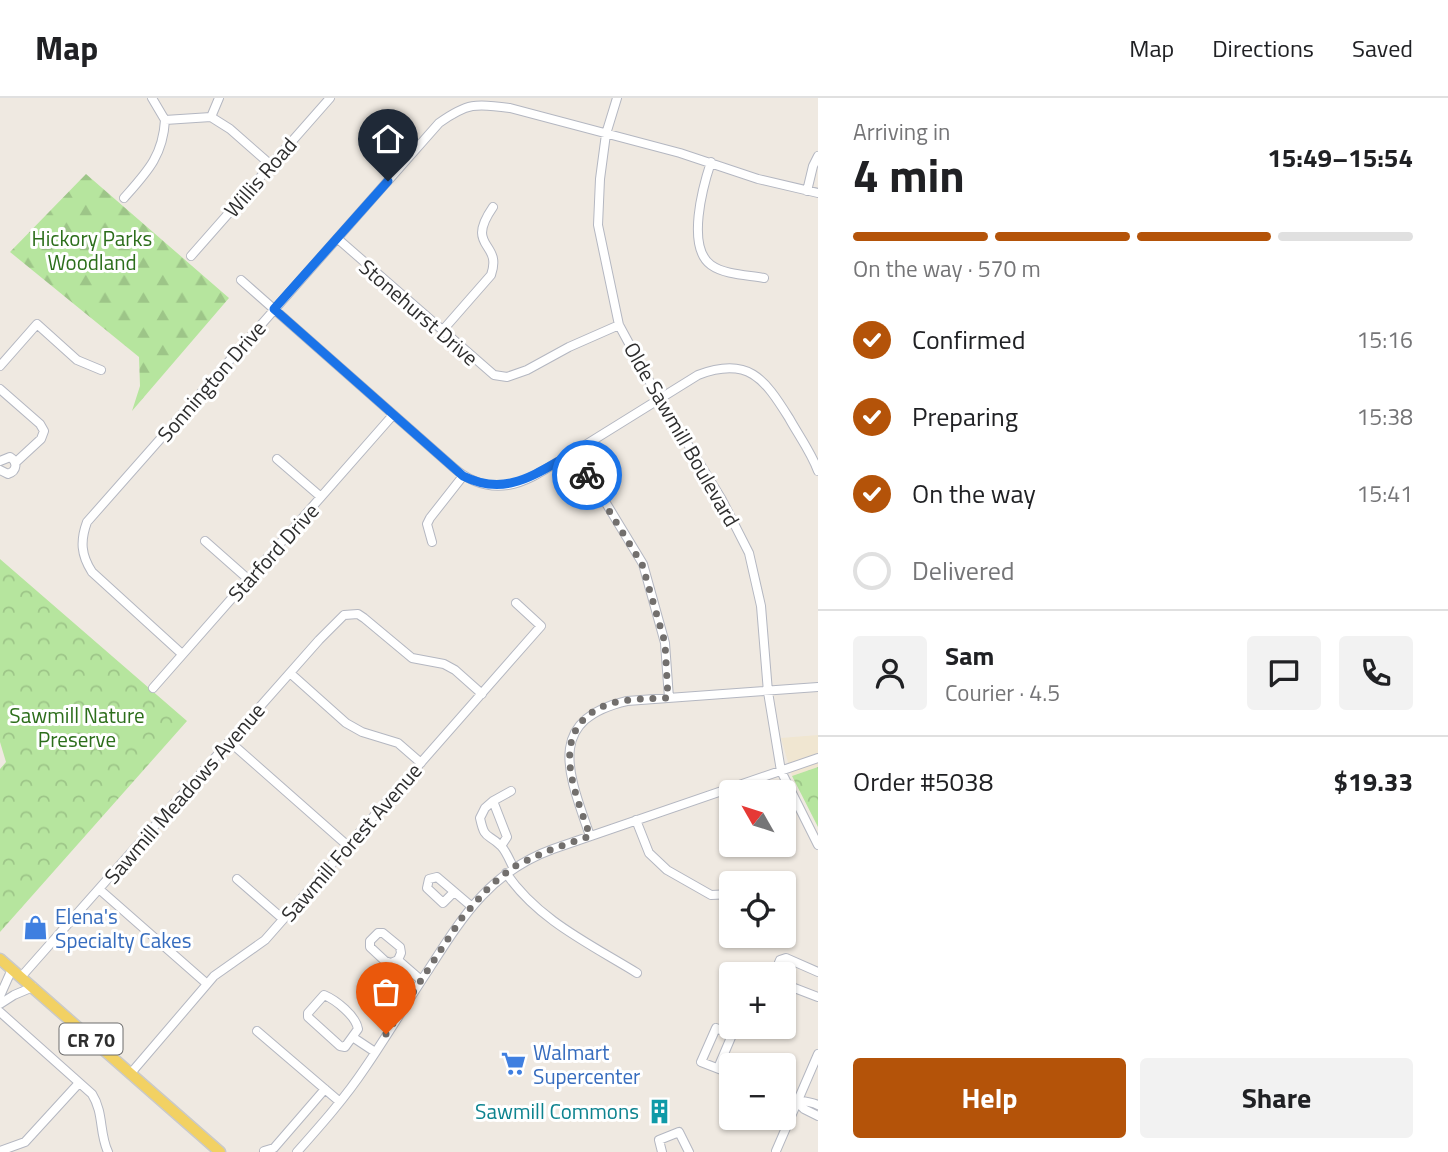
<!DOCTYPE html>
<meta charset="utf-8">
<style>
body{margin:0;font-family:"Titillium Web",sans-serif;background:#f2f2f2;color:#202124;height:100vh;display:flex;flex-direction:column;font-size:26px;white-space:nowrap}
*{box-sizing:border-box;margin:0}
p{font-size:23px;color:#757577}
.icon{flex:none;width:38px;height:38px;fill:none;stroke:currentColor;stroke-width:2;stroke-linecap:round;stroke-linejoin:round}
.map{position:relative;flex:1;overflow:hidden}
.sheet{display:flex;flex-direction:column;background:#fff;width:630px}
.sheet>*{flex:none}
.needle{width:46px;rotate:309deg}
.buttons{position:absolute;left:719px;top:682px;display:grid;gap:14px}
.buttons a{display:grid;place-items:center;width:77px;height:77px;border-radius:7px;background:#fff;box-shadow:0 2px 5px #0004;font-size:35px}
.pin{position:absolute;display:grid;place-items:center;width:60px;height:60px;color:#fff;margin:-72px -30px;border-radius:50% 50% 50% 0;rotate:-45deg;box-shadow:0 0 7px #0007}
.pin .icon{rotate:45deg}
.courier{position:absolute;display:grid;place-items:center;width:70px;height:70px;margin:-35px;border:5px solid #1a73e8;border-radius:50%;background:#fff;color:#222;box-shadow:0 2px 9px #0007}
.summary em{font-style:normal;font-weight:700}
.summary div{display:flex;flex-direction:column-reverse}
.summary{display:flex;align-items:center;justify-content:space-between;height:119px;padding:0 35px}
h1{font-size:46px;font-weight:700;line-height:52px}
.bar{display:grid;grid-template-columns:repeat(4,1fr);gap:10px 7px;align-content:center;height:84px;padding:0 35px}
.bar i{height:9px;border-radius:5px;background:#e0e0e0}
.bar .current{background:#b45309}
.bar p{grid-column:span 4}
.line{display:flex;align-items:center;gap:18px;padding:0 35px;border-top:2px solid #e0e0e0}
.line div{flex:1}
.round{display:grid;place-items:center;flex:none;width:74px;height:74px;border-radius:7px;background:#f2f2f2}
ol{padding:0 35px;list-style:none}
li{display:flex;align-items:center;gap:21px;height:77px}
li p{margin-inline-start:auto}
li .icon{padding:7px;border-radius:50%;background:#b45309;color:#fff;stroke-width:4}
li:last-child{color:#757577}
li i{width:38px;height:38px;border:4px solid #e0e0e0;border-radius:50%}
.action{display:flex;gap:14px;margin-top:auto;padding:14px 35px}
.action a{flex:1;height:80px;border-radius:7px;background:#b45309;color:#fff;font-size:28px;font-weight:700;line-height:80px;text-align:center}
.action a+a{background:#f2f2f2;color:#202124}
header{display:flex;align-items:center;gap:42px;box-sizing:border-box;height:98px;padding:0 35px;background:#fff;border-bottom:2px solid #e0e0e0}
header strong{font-size:33px}
nav{display:flex;gap:38px;margin-inline-start:auto;font-size:24px}
main{display:flex;flex:1;min-height:0}
.map>svg:first-child{display:block}
</style>
<header>
<strong>Map</strong>
<nav><a>Map</a><a>Directions</a><a>Saved</a></nav>
</header>
<main>
<div class="map">
<svg width="818" height="1054" viewBox="0 0 818 1054">
<defs>
<pattern id="forest-firs" width="22" height="20" patternUnits="userSpaceOnUse" patternTransform="scale(1.75)"><rect width="22" height="20" fill="#b6e59e"/><path d="M5 1l3.5 6h-7zM16 11l3.5 6h-7z" fill="#9dc588"/></pattern>
<pattern id="park-crowns" width="20" height="18" patternUnits="userSpaceOnUse" patternTransform="scale(1.75)"><rect width="20" height="18" fill="#b6e59e"/><path d="M2 6a3 3 0 1 1 6 0M12 15a3 3 0 1 1 6 0" fill="none" stroke="#9dc588"/></pattern>
</defs>
<rect width="100%" height="100%" fill="#efe9e1"/>
<path fill="#f0e6d1" d="M 818,637 L 818,669 L 792,678 L 781,640 Z"/>
<path fill="url(#forest-firs)" d="M 86,76 L 229,200 L 132,313 L 140,288 L 139,259 L 10,154 Z"/>
<path fill="url(#park-crowns)" d="M 0,461 L 187,623 L 0,834 L 0,671 L 6,664 L 0,644 Z
M 818,669 L 818,729 L 792,678 Z"/>
<g fill="none" stroke-linecap="round" stroke-linejoin="round">
<defs>
<path id="minor" d="M 152,0 L 165,22
M 617,0 L 606,36 L 600,81 L 598,127 L 619,227 L 652,288 L 721,400 L 749,455 L 761,508 L 768,594 L 781,673 L 818,747
M 211,19 L 219,0
M 165,22 L 211,19 L 230,31 L 271,67
M 711,64 C 703,88 686,149 711,167 C 725,177 748,177 764,180
M 807,93 L 813,68 L 818,58
M 124,100 C 147,74 163,58 165,22
M 338,141 L 494,277 L 507,279 L 527,272 L 569,249 L 619,227
M 191,158 L 330,0
M 241,182 L 454,370 C 469,383 488,390 508,387 C 528,384 549,369 566,359 C 610,332 654,304 698,277 C 748,258 764,280 789,320 C 799,338 811,354 818,373
M 442,233 L 491,177 C 503,143 464,151 493,109
M 0,268 L 37,226 L 77,262 L 101,272
M 0,291 L 40,326 L 44,333 L 41,341 L 15,365
M 575,354 L 643,466 L 665,545 L 669,600
M 277,361 L 321,399
M 0,363 L 10,359 C 18,364 17,373 8,376 L 0,372
M 205,443 L 248,481
M 432,444 L 427,426 L 430,420 L 463,378
M 182,556 L 92,474 C 81,457 80,443 87,424 L 439,25 C 467,5 476,5 510,10 L 680,55 L 758,81 L 818,95
M 290,575 L 346,625 L 362,634 L 398,645 L 421,665
M 153,590 L 393,317
M 230,644 L 348,748
M 493,703 L 511,693
M 636,722 L 649,755 L 667,772 L 711,797 L 732,796
M 590,738 C 570,679 543,622 627,603 L 818,589
M 501,748 L 507,739 L 493,703 L 485,710 L 480,720 C 485,743 487,734 501,748 C 506,753 510,763 513,769
M 506,775 C 538,822 590,846 637,875
M 237,781 L 283,821
M 99,791 L 206,885
M 454,794 L 443,805 L 427,790 L 429,781 L 437,779 L 471,808
M 378,835 L 383,835 L 400,849 L 401,855 L 398,862 L 391,865 L 385,863 L 370,849 L 370,843 Z
M 398,862 L 421,882
M 774,877 L 780,862 L 786,860 L 818,874
M 21,879 L 319,542 L 344,517 L 358,516 L 364,520 L 412,560 L 444,566 L 455,572 L 482,596
M 784,886 L 818,899
M 324,897 C 336,902 356,918 358,931 L 345,949 L 340,948 L 308,919 L 308,915 Z
M 0,898 L 12,871
M 0,906 L 14,897 L 33,889
M 0,914 L 92,996 C 104,1015 99,1035 108,1054
M 257,933 L 340,1004
M 354,940 L 375,954
M 718,970 L 732,937 L 716,930 L 701,964 L 732,976
M 131,975 L 214,878 L 265,842 L 541,528 L 516,505
M 784,999 C 796,1003 807,1002 818,1007
M 797,1004 L 804,1011 L 818,1018
M 0,1053 L 25,1044 L 79,985
M 264,1053 L 274,1050 L 325,991
M 776,1053 L 818,956
M 297,1054 C 321,1027 345,1000 365,970 C 387,938 407,904 429,871 C 463,818 490,774 553,751 L 818,660
M 662,1054 L 659,1042 L 679,1034 L 689,1054"/>
<path id="major" d="M 0,861 L 220,1054"/>
</defs>
<use href="#minor" stroke="#b4b7c1" stroke-width="10"/>
<use href="#major" stroke="#c9c9c9" stroke-width="13"/>
<use href="#minor" stroke="#fff" stroke-width="8"/>
<use href="#major" stroke="#f2d163" stroke-width="10"/>
</g>
<g fill="none" stroke-linecap="round" stroke-linejoin="round">
<path stroke="#726f6d" stroke-width="7" stroke-dasharray="0 12.6" d="M 386,936 L 461,821 L 490,788 L 513,769 L 547,753 L 590,738 C 576,696 546,633 604,608 C 623,600 648,601 668,600 L 665,545 L 642,466 L 587,377"/>
<path stroke="#1a73e8" stroke-width="9" d="M 388,83 L 274,211 L 463,378 C 507,400 536,375 575,354 L 587,377"/>
</g>
<defs>
<symbol id="shop-bare" viewBox="-9 -9 18 18"><path d="M-5-2.5h2.3a2.7 3.5 0 0 1 5.4 0H5L5.5 6h-11ZM-1.5-2.5h3a1.5 2.3 0 0 0-3 0Z" fill="#3f7fe0" stroke="#fff" stroke-width="2.5" paint-order="stroke"/></symbol>
<symbol id="supermarket-bare" viewBox="-9 -9 18 18"><path d="M-6-5.5h2.5l.6 2H6L4.5 2H-2.5L-4.4-4H-6ZM-1.5 3.2a1.3 1.3 0 1 0 .1 0ZM3 3.2a1.3 1.3 0 1 0 .1 0Z" fill="#3f7fe0" stroke="#fff" stroke-width="2.5" paint-order="stroke"/></symbol>
<symbol id="building-bare" viewBox="-9 -9 18 18"><path d="M-4-6H4V6H1V3H-1V6H-4ZM-2.5-4.3h1.7v1.8h-1.7ZM.8-4.3h1.7v1.8H.8ZM-2.5-1h1.7V.8h-1.7ZM.8-1h1.7V.8H.8Z" fill="#0f9aa8" stroke="#fff" stroke-width="2.5" paint-order="stroke"/></symbol>
</defs>
<g fill-rule="evenodd">
<use href="#shop-bare" x="18" y="812" width="35" height="35"/>
<use href="#supermarket-bare" x="496" y="948" width="35" height="35"/>
<use href="#building-bare" x="642" y="996" width="35" height="35"/>
</g>
<g text-anchor="middle" dominant-baseline="central" stroke-width="6" stroke-linejoin="round" paint-order="stroke">
<rect fill="#fff" stroke="#6d6d6d" stroke-width="2" x="59.5" y="925.5" width="63" height="31" rx="5"/>
<g font-size="19" font-weight="bold" fill="#2e2e2e">
<text x="91" y="941">CR 70</text>
</g>
<g font-size="21" fill="#2e2e2e" stroke="#fff">
<text transform="translate(260 79) rotate(-49)">Willis Road</text>
<text transform="translate(419 214) rotate(41)">Stonehurst Drive</text>
<text transform="translate(211 283) rotate(-49)">Sonnington Drive</text>
<text transform="translate(682 336) rotate(60)">Olde Sawmill Boulevard</text>
<text transform="translate(273 454) rotate(-48)">Starford Drive</text>
<text transform="translate(184 695) rotate(-49)">Sawmill Meadows Avenue</text>
<text transform="translate(351 744) rotate(-49)">Sawmill Forest Avenue</text>
</g>
<g font-size="21" fill="#2c6e1b" stroke="#fff">
<text x="92" y="140">Hickory Parks<tspan x="92" dy="24">Woodland</tspan></text>
<text x="77" y="617">Sawmill Nature<tspan x="77" dy="24">Preserve</tspan></text>
</g>
<g font-size="21" fill="#366cbe" stroke="#fff" text-anchor="start">
<text x="55" y="818">Elena's<tspan x="55" dy="24">Specialty Cakes</tspan></text>
<text x="533" y="954">Walmart<tspan x="533" dy="24">Supercenter</tspan></text>
</g>
<g font-size="21" fill="#0d838f" stroke="#fff" text-anchor="end">
<text x="639" y="1013">Sawmill Commons</text>
</g>
</g>
</svg>
<div class="buttons">
<a><svg class="needle" viewBox="-14 -14 28 28"><path d="M0-13l5 13h-10z" fill="#e53935"/><path d="M0 13l5-13h-10z" fill="#757577"/></svg></a>
<a><svg class="icon" aria-label="locate" viewBox="0 0 24 24"><circle cx="12" cy="12" r="6"/><path d="M12 2v4M12 18v4M2 12h4M18 12h4"/></svg></a>
<a>+</a>
<a>−</a>
</div>
<div class="pin" style="left:386px;top:936px;background:#ea580c"><svg class="icon" aria-label="bag" viewBox="0 0 24 24"><path d="M5 8h14l-1 12H6zM9 8a3 3 0 0 1 6 0"/></svg></div>
<div class="pin" style="left:388px;top:83px;background:#1f2937"><svg class="icon" aria-label="home" viewBox="0 0 24 24"><path d="M3 11l9-7 9 7M6 9v11h12V9"/></svg></div>
<div class="courier" style="left:587px;top:377px"><svg class="icon" aria-label="bike" viewBox="0 0 24 24"><circle cx="6" cy="16" r="4"/><circle cx="18" cy="16" r="4"/><path d="M6 16l4-8h5l3 8M10 8l3 8H6M13 5h3"/></svg></div>
</div>
<section class="sheet">
<div class="summary"><div><h1>4 min</h1><p>Arriving in</p></div><em>15:49–15:54</em></div>
<div class="bar"><i class="current"></i><i class="current"></i><i class="current"></i><i></i><p>On the way · 570 m</p></div>
<ol>
<li><svg class="icon" aria-label="check" viewBox="0 0 24 24"><path d="M5 12l5 5 9-10"/></svg>Confirmed<p>15:16</p></li>
<li><svg class="icon" aria-label="check" viewBox="0 0 24 24"><path d="M5 12l5 5 9-10"/></svg>Preparing<p>15:38</p></li>
<li><svg class="icon" aria-label="check" viewBox="0 0 24 24"><path d="M5 12l5 5 9-10"/></svg>On the way<p>15:41</p></li>
<li><i></i>Delivered</li>
</ol>
<div class="line" style="height:126px"><a class="round"><svg class="icon" aria-label="person" viewBox="0 0 24 24"><circle cx="12" cy="8" r="4"/><path d="M4 21q1-7 8-7t8 7"/></svg></a><div><b>Sam</b><p>Courier · 4.5</p></div><a class="round"><svg class="icon" aria-label="chat" viewBox="0 0 24 24"><path d="M4 5h16v11H9l-5 4z"/></svg></a><a class="round"><svg class="icon" aria-label="phone" viewBox="0 0 24 24"><path d="M5 4h4l2 5-3 2q2 4 5 5l2-3 5 2v4C11 20 4 13 5 4z"/></svg></a></div>
<div class="line" style="height:91px"><div>Order #5038</div><b>$19.33</b></div>
<div class="action"><a>Help</a><a>Share</a></div>
</section>
</main>
